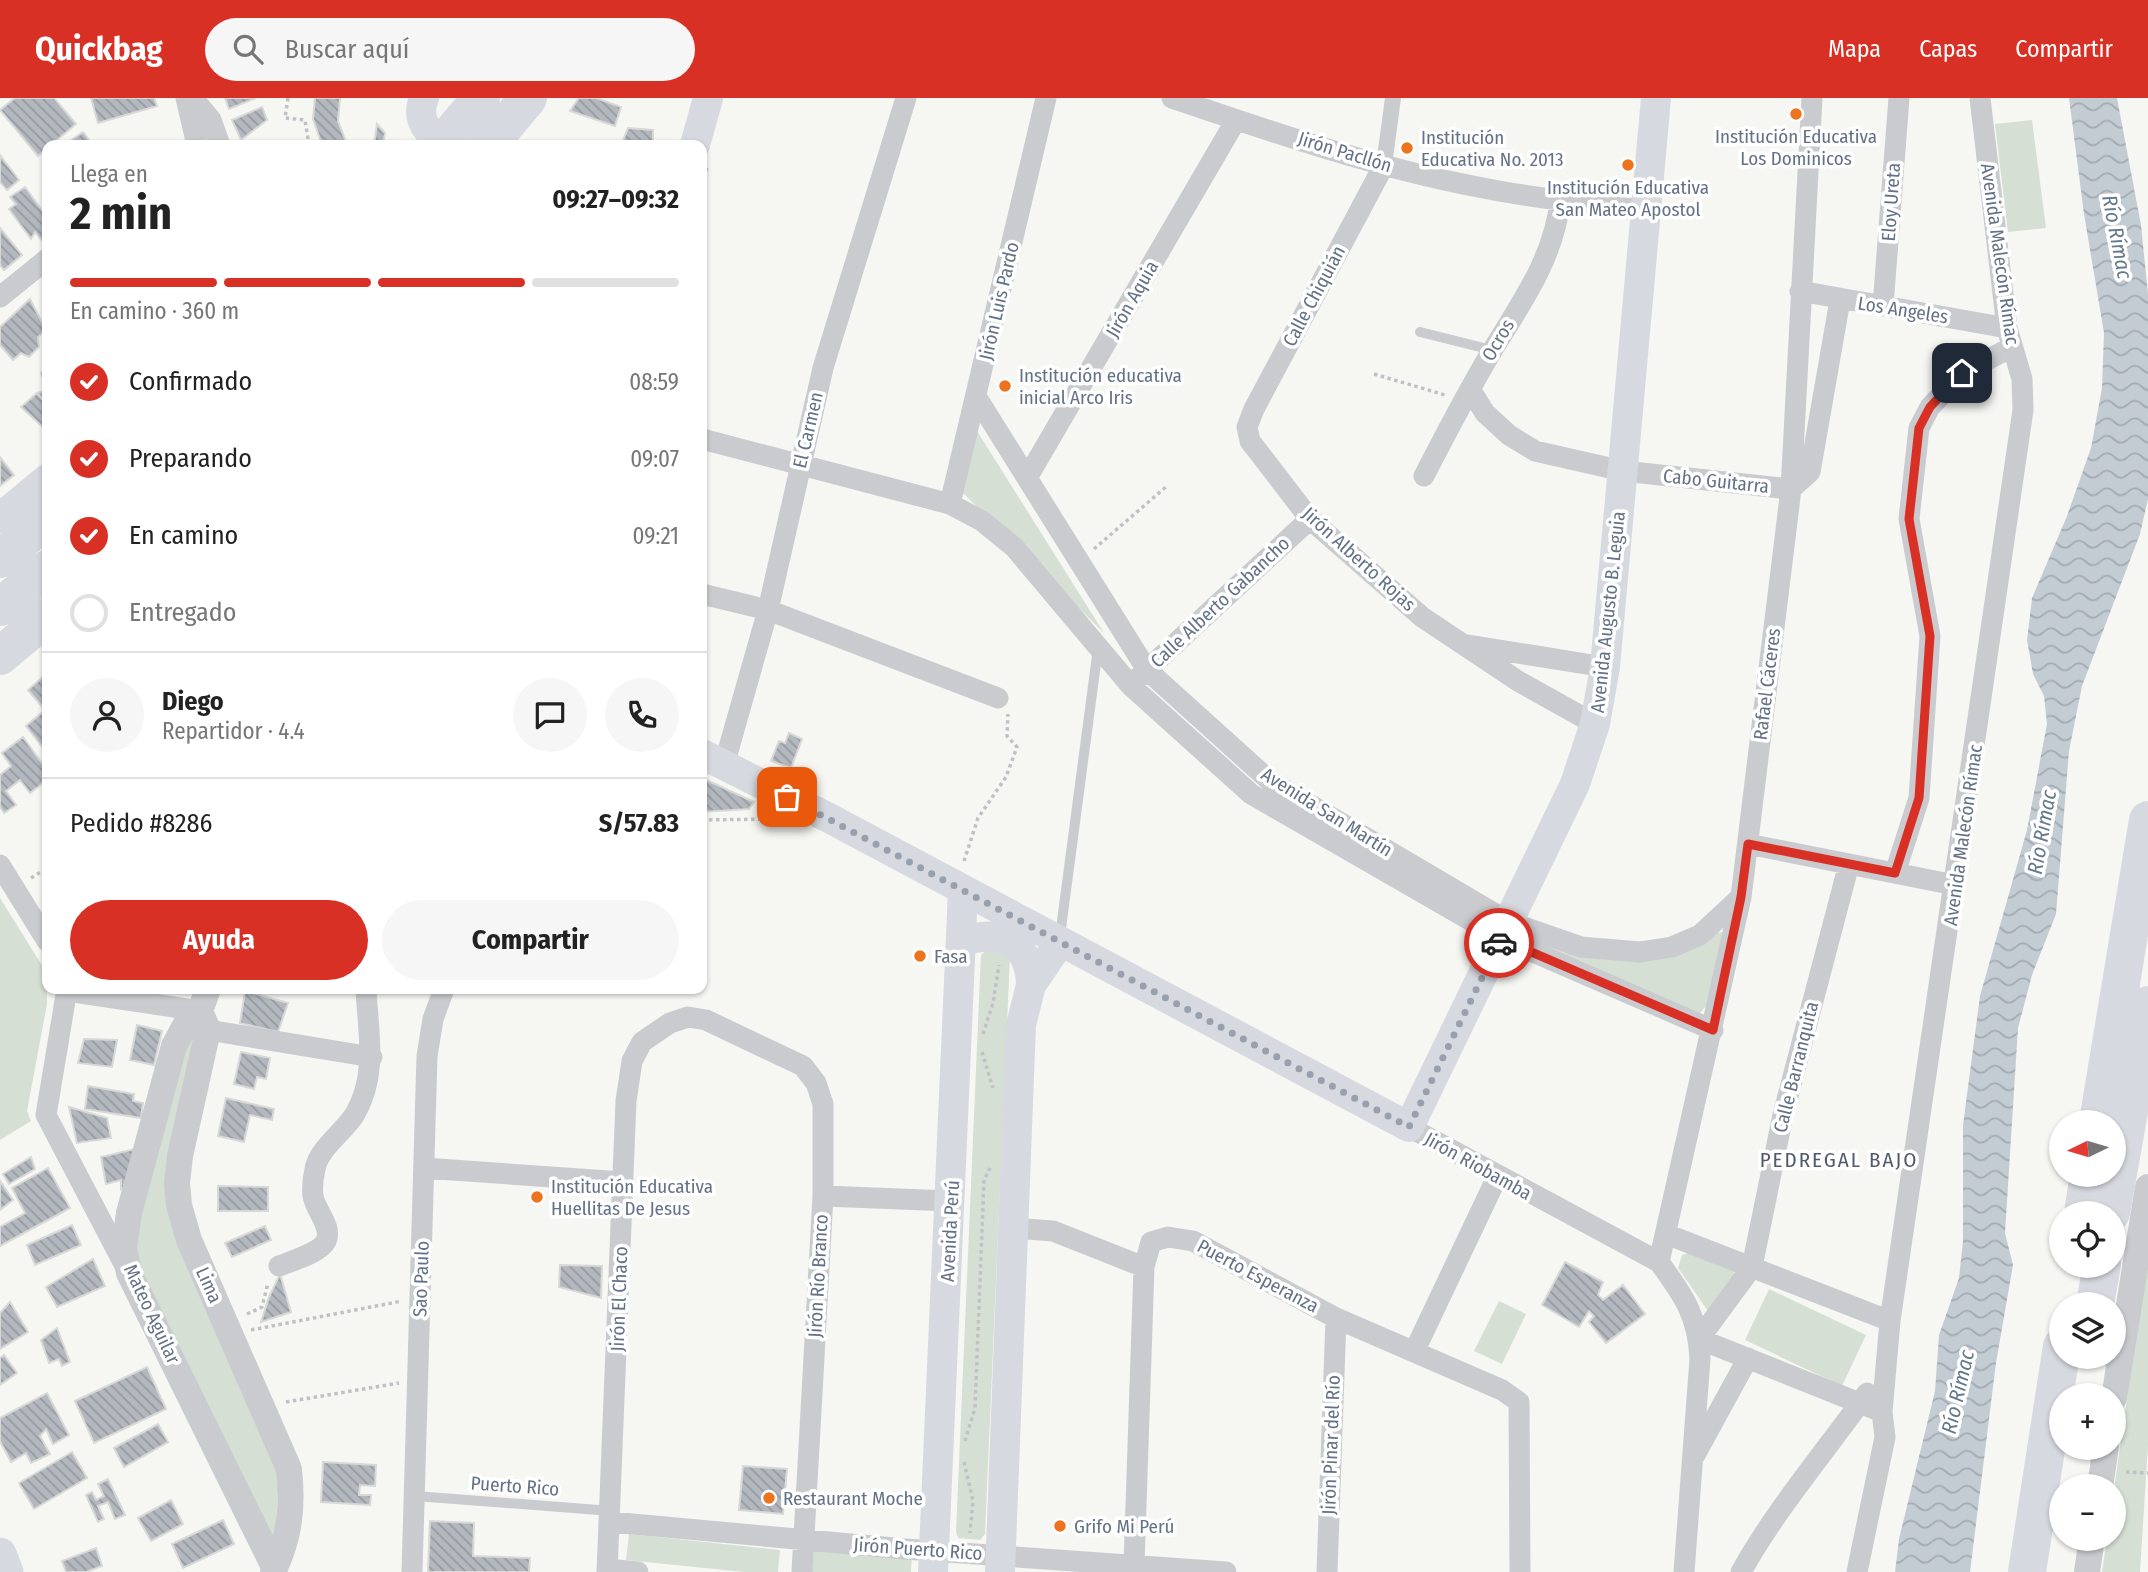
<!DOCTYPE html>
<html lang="es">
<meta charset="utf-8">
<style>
body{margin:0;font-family:"Fira Sans Condensed",sans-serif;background:#f6f6f6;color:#222;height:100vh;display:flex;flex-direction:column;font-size:26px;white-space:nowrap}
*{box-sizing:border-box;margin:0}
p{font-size:23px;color:#767676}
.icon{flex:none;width:38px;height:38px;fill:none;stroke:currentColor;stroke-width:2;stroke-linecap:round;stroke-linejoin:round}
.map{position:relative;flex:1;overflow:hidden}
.panel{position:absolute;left:42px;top:42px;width:665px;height:854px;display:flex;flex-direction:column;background:#fff;border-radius:14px;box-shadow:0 2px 5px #0004}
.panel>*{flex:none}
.needle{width:46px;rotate:265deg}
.controls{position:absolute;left:2049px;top:1012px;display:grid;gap:14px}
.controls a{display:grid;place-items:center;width:77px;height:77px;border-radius:50%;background:#fff;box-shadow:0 2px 5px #0004;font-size:35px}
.pin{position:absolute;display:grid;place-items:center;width:60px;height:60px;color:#fff;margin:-30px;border-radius:14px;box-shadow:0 4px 10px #0006}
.courier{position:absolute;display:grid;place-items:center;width:70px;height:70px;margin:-35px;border:5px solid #d93025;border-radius:50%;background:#fff;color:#222;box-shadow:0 2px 9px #0007}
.summary em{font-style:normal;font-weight:700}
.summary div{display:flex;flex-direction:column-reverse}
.summary{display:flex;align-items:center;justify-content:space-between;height:119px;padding:0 28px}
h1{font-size:46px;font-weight:700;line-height:52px}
.bar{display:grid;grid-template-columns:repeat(4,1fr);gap:10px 7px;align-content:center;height:84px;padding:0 28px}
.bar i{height:9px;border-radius:5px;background:#e0e0e0}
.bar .active{background:#d93025}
.bar p{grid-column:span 4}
.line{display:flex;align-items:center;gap:18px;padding:0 28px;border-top:2px solid #e0e0e0}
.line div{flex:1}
.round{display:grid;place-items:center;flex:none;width:74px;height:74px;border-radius:37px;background:#f6f6f6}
ol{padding:0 28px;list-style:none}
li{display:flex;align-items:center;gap:21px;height:77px}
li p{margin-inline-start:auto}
li .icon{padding:7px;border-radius:50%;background:#d93025;color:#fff;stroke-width:4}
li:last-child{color:#767676}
li i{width:38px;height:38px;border:4px solid #e0e0e0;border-radius:50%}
.action{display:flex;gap:14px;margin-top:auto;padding:14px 28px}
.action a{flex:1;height:80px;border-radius:42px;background:#d93025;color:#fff;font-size:28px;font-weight:700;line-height:80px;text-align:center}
.action a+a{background:#f6f6f6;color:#222}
header{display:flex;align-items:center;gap:42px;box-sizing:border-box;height:98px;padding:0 35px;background:#d93025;color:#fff}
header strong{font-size:33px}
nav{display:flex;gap:38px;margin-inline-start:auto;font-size:24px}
.search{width:490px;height:63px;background:#f6f6f6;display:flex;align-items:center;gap:18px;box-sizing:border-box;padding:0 24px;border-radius:38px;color:#767676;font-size:26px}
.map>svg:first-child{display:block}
</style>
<header>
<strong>Quickbag</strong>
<div class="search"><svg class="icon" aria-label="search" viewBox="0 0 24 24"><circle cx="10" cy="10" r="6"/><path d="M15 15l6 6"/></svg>Buscar aquí</div>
<nav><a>Mapa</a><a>Capas</a><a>Compartir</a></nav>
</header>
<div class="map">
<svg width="2148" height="1474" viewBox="0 0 2148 1474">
<defs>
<pattern id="water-waves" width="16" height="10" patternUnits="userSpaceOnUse" patternTransform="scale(1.75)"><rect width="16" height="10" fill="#c4ccd3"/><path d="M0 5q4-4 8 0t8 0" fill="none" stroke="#a3aab1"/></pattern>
<pattern id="building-back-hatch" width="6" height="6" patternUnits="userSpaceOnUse" patternTransform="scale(1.75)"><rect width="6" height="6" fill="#b3b8bf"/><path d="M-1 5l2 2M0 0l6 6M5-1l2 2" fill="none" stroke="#959aa1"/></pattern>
</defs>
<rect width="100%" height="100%" fill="#f6f7f3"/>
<path fill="#d6dfd4" d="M 2032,22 L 2046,130 L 2008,134 L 1995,26 Z
M 977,333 L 1104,535 L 963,395 Z
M 0,800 L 43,869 L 47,884 L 47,906 L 27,1013 L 31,1023 L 0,1042 Z
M 1722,834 L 1724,840 L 1707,907 L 1700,915 L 1692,914 L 1515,837 L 1564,852 Z
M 987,851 L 1010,858 L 985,1436 L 980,1442 L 958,1440 L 956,1434 L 980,878 L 981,857 Z
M 184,932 L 194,936 L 167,1065 L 279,1372 L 275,1443 L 133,1155 Z
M 1698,1152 L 1735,1171 L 1732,1186 L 1708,1213 L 1678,1170 L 1682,1157 Z
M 2148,1154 L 2148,1348 L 2140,1474 L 2102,1474 L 2107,1440 L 2114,1440 L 2114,1391 Z
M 1769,1191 L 1866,1237 L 1842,1288 L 1745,1242 Z
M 1499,1203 L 1526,1216 L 1502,1266 L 1474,1253 Z
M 629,1436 L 780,1452 L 778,1474 L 744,1474 L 626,1462 Z
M 814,1449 L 912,1456 L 911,1474 L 812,1474 Z"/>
<path fill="url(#water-waves)" d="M 2069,0 L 2117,0 L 2141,127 L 2148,196 L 2148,401 L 2140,436 L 2082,588 L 2069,653 L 2056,816 L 2032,877 L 2018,930 L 2005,1135 L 2013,1167 L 1996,1265 L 1970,1474 L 1895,1474 L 1899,1441 L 1935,1293 L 1939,1237 L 1959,1180 L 1963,1143 L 1963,1027 L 1980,898 L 2027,732 L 2047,626 L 2044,598 L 2033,576 L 2027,542 L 2032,500 L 2067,418 L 2091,350 L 2102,290 L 2104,235 L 2084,116 Z"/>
<path fill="url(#building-back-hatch)" stroke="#d8d8d6" stroke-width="2" d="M 15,0 L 54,0 L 76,26 L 38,58 L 0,12 Z
M 91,0 L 154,0 L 157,8 L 98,25 Z
M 225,0 L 256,0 L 229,11 Z
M 315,0 L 340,0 L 338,23 L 346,44 L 322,47 L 313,21 Z
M 579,0 L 596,0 L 621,9 L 615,28 L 570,13 Z
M 262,9 L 267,22 L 241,42 L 232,22 Z
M 377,26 L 385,35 L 383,47 L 374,47 Z
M 628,30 L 653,32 L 653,45 L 621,47 Z
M 83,34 L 93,47 L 64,47 Z
M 0,57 L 19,82 L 7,92 L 0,84 Z
M 25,89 L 47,119 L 47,140 L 43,144 L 35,134 L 31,141 L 9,111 L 16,106 L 10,99 Z
M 0,130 L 22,157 L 4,172 L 0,167 Z
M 30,201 L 46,232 L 38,239 L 39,249 L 29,259 L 21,255 L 13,262 L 0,247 L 0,229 Z
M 47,270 L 47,307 L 37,295 L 47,292 L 41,275 Z
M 37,295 L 47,307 L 47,333 L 21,309 Z
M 0,359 L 14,377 L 0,388 Z
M 47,575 L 47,655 L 26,628 L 45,612 L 28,592 Z
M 789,635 L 802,641 L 791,670 L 771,663 L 779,643 L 785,645 Z
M 23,639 L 47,672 L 47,682 L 30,695 L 20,682 L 6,693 L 16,707 L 4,715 L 0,709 L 0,677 L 11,668 L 2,655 Z
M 702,680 L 754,704 L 749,711 L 702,714 Z
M 245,893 L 288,905 L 278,934 L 240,925 Z
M 137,927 L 162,933 L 154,967 L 130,962 Z
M 84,941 L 117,942 L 112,969 L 78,965 Z
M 241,954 L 270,960 L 266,981 L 257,979 L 254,991 L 234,986 Z
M 88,988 L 134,996 L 133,1003 L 143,1005 L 141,1020 L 85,1011 Z
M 226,1000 L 274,1011 L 272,1022 L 250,1017 L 244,1044 L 218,1038 Z
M 69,1009 L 107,1020 L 111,1040 L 77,1045 Z
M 135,1051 L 127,1087 L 121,1091 L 121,1082 L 106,1086 L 101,1059 Z
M 31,1059 L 35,1071 L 9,1086 L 3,1076 Z
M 48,1070 L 70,1110 L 0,1148 L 0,1129 L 25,1115 L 12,1090 Z
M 0,1083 L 13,1102 L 0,1112 Z
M 218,1088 L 268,1089 L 268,1113 L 218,1113 Z
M 72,1127 L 81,1147 L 35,1167 L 27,1147 Z
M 265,1128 L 271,1142 L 232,1159 L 225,1145 Z
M 93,1161 L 105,1188 L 57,1209 L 46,1189 Z
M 1565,1164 L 1603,1184 L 1598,1197 L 1603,1202 L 1623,1187 L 1645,1216 L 1606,1245 L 1589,1224 L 1594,1218 L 1589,1213 L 1579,1229 L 1542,1207 Z
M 560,1167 L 602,1168 L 601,1200 L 559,1189 Z
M 280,1176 L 291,1214 L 261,1224 L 269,1199 Z
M 10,1204 L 28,1234 L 0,1251 L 0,1215 Z
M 57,1230 L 70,1264 L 62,1268 L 59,1261 L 49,1265 L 41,1242 Z
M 4,1257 L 17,1275 L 0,1287 L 0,1260 Z
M 147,1269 L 166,1311 L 94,1345 L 75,1303 Z
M 47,1295 L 69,1337 L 53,1346 L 46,1331 L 40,1338 L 50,1356 L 31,1365 L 26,1355 L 11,1364 L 0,1343 L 0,1320 Z
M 158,1326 L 168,1344 L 124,1369 L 114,1350 Z
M 72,1354 L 87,1380 L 34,1411 L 19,1385 Z
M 323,1364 L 376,1367 L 375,1388 L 360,1387 L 359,1397 L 371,1397 L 370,1407 L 321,1404 Z
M 743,1368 L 787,1371 L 783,1416 L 739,1412 Z
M 108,1381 L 125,1417 L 115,1421 L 108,1404 L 98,1408 L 104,1421 L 98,1424 L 86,1397 L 92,1394 L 96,1402 L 104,1398 L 98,1386 Z
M 171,1402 L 183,1426 L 151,1443 L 138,1420 Z
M 223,1422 L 234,1446 L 183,1470 L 172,1446 Z
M 430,1423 L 474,1425 L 473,1458 L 530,1460 L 529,1474 L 428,1474 Z
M 96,1450 L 102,1468 L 86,1474 L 66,1474 L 62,1463 Z"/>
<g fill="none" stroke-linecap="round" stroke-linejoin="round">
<path stroke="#c0c1c4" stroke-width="3.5" stroke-dasharray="3.5 3.5" stroke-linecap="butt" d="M 288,0 L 285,20 L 305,22 L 309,47
M 702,87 L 707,69
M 1374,276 L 1445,297
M 1094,451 L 1167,388
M 702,722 L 773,721
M 964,763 L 978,720 L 1006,679 L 1017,649 L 1007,638 L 1008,616
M 31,780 L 47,770
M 983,936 L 993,905 L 999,867
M 982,954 L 993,990
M 247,1216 L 262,1209 L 268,1185
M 251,1232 L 402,1203
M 286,1304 L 399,1285
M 965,1343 L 975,1310 L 984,1082 L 990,1070
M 964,1364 L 973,1403 L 970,1435
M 2126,1374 L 2148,1375"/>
<path stroke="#c9cbcf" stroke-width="10" d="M 1420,234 L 1492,252
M 1060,838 L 1098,550
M 415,1398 L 612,1413"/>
<path stroke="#c9cbcf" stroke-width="16" d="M 1384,67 L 1393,0"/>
<path stroke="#c9cbcf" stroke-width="21" d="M 186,0 L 197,47
M 193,0 L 211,22 L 220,47
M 1172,0 C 1272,34 1374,69 1478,89 C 1533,100 1590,106 1646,112
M 1384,67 L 1254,311 L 1247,329 L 1250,343 L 1310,421 L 1422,519 L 1518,583 L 1595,626
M 1800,193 L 2007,230
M 0,199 L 47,161
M 1883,208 L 1899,0
M 1470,291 L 1485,315 L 1509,337 L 1535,353 L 1623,373 L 1791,391 L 1810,374 L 1840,202
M 977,300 L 1147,572 L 1270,683 L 1509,824 L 1581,849 L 1640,854 L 1672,849 L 1700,837 L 1741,799
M 702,341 L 950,406 L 982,423 L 1014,449 L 1131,588 L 1251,696 L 1501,840 L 1713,932
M 1424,378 C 1444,339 1464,301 1486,263 C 1516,212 1554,163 1560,103
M 1027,380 L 1236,22
M 950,406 L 1046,0
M 702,496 L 768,512 L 998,600
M 1468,547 L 1605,569
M 1137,581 L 1310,421
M 724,667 L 768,512 L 823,270 L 906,0
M 1748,746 L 1955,787
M 1849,766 L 1783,1017 L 1752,1169 L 1699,1241 L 1882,1314
M 0,767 L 47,843
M 1895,775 L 1919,700 L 1930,538 L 1909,421 L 1919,330 L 1930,309 L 1962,275 L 2012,249
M 67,891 L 46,1017 L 125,1168
M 67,893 L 200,913
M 208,932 L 372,959
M 1409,1029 L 1659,1164 C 1684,1198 1698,1218 1700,1261 L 1684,1474
M 424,1070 L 623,1084
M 823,1098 L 951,1103
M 1013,1130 L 1053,1133 L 1144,1169
M 1666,1136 L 1890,1223
M 1659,1164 L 1741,799 L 1791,391 L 1812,0
M 279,1168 C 291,1163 320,1155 326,1143 C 333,1129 315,1112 313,1098 C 312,1090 313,1080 315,1071 C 318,1051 344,1034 355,1016 C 378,977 368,934 366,891
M 1414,1254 L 1497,1079
M 1695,1357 L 1748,1260
M 611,1424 L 905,1451 L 1226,1474
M 1134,1467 L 1144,1169 L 1151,1144 L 1168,1139 L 1193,1143 L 1336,1220 L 1502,1292 L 1519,1304 L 1520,1474
M 607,1471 L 638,1474
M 412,1474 L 427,958 L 433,921 L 444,891
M 607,1474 L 626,1003 L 632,963 L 642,944 L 670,925 L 688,919 L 706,922 L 803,968 L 816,985 L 823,1006 L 823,1098 L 802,1474
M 1327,1474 L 1336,1220
M 1741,1474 C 1776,1411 1825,1354 1867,1295
M 1857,1474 L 1885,1339 L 1882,1314 L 1890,1223 L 2023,312 L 2022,281 L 2007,230 L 1980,0"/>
<path stroke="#c9cbcf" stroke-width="26" d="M 208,891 L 200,913 L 208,932 L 180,1058 L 177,1085 L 179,1107 L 189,1142 L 289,1371 C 293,1409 290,1439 273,1474
M 200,913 L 188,922 L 174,948 L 129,1115 L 124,1150 L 129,1175 L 275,1471
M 2114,1300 L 2148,1089
M 2100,1388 L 2106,1349
M 2087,1474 L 2092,1440"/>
<path stroke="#d6d9df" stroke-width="30" d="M 424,0 C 415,22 428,34 444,47
M 695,47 L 708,0
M 0,420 L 47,381
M 702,656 L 829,720 L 1409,1029 L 1575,686 L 1595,626 L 1605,569 L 1656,0
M 961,844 C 1000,830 1030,844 1031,887
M 933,1474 L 963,792
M 1000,1474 L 1021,927 L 1031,887 L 1060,844"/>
<path stroke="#d6d9df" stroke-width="33" d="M 0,1456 L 7,1474"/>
<path stroke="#d6d9df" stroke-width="38" d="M 441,47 L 481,0
M 489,47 L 528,0
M 0,461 L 47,421
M 0,509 L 47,471
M 0,558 L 47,519
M 2098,1024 L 2148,722
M 2083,1115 L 2089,1076
M 2111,1115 L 2148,907
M 2095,1206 L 2102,1167
M 2027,1474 L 2062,1248"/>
</g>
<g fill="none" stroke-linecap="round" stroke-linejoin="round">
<path stroke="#97a0ac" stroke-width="7" stroke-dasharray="0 12.6" d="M 787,699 L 1409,1029 L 1499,845"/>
<path stroke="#d93025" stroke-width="9" d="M 1499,845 L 1501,841 L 1713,932 L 1741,799 L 1748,746 L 1895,775 L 1919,700 L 1930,538 L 1909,421 L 1919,330 L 1930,309 L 1962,275"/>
</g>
<g fill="#ed741d" stroke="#fff" stroke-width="2.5">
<circle cx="1796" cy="16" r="7"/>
<circle cx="1407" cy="50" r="7"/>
<circle cx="1628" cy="67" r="7"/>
<circle cx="1005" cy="288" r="7"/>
<circle cx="920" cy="858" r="7"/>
<circle cx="537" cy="1099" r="7"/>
<circle cx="769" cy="1400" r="7"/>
<circle cx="1060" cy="1428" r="7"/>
</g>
<g text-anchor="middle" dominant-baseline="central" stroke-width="7" stroke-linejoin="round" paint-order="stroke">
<g font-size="19" fill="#647186" stroke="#fff" text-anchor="start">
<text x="1796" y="38" text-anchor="middle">Institución Educativa<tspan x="1796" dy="22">Los Dominicos</tspan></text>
<text x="1421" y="39">Institución<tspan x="1421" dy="22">Educativa No. 2013</tspan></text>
<text x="1628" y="89" text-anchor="middle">Institución Educativa<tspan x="1628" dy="22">San Mateo Apostol</tspan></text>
<text x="1019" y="277">Institución educativa<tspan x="1019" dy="22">inicial Arco Iris</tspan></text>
<text x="934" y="858">Fasa</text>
<text x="551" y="1088">Institución Educativa<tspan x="551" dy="22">Huellitas De Jesus</tspan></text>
<text x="783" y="1400">Restaurant Moche</text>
<text x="1074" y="1428">Grifo Mi Perú</text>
</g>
<g font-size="19" fill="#647186" stroke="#fff">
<text transform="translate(1345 54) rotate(17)">Jirón Pacllón</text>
<text transform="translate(1891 104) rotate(-86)">Eloy Ureta</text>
<text transform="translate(2000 156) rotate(82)">Avenida Malecón Rímac</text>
<text transform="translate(1314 198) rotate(-62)">Calle Chiquián</text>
<text transform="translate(1132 201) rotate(-60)">Jirón Aquia</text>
<text transform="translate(999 203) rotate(-77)">Jirón Luis Pardo</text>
<text transform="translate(1903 212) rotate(9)">Los Angeles</text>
<text transform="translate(1498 242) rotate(-60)">Ocros</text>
<text transform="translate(808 332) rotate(-77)">El Carmen</text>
<text transform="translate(1716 383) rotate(6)">Cabo Guitarra</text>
<text transform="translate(1359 461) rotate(42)">Jirón Alberto Rojas</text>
<text transform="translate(1220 504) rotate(-43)">Calle Alberto Gabancho</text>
<text transform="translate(1608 514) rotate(-84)">Avenida Augusto B. Leguia</text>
<text transform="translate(1767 586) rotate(-83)">Rafael Cáceres</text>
<text transform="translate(1327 714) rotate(32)">Avenida San Martín</text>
<text transform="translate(1963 737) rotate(-82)">Avenida Malecón Rímac</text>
<text transform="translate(1796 969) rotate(-76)">Calle Barranquita</text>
<text transform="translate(1478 1068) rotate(29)">Jirón Riobamba</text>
<text transform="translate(950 1133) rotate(-87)">Avenida Perú</text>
<text transform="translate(818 1178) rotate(-87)">Jirón Río Branco</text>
<text transform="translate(1258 1178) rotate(28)">Puerto Esperanza</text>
<text transform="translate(421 1181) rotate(-88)">Sao Paulo</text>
<text transform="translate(209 1187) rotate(66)">Lima</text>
<text transform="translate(619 1201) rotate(-88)">Jirón El Chaco</text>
<text transform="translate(152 1216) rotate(65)">Mateo Aguilar</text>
<text transform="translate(1331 1347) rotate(-88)">Jirón Pinar del Río</text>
<text transform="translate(515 1388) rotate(4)">Puerto Rico</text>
<text transform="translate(918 1451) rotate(4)">Jirón Puerto Rico</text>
</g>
<g font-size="21" font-style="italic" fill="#64798a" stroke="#fff">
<text transform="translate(2117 139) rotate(79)">Río Rímac</text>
<text transform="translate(2042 734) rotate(-80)">Río Rímac</text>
<text transform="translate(1958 1294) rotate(-77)">Río Rímac</text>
</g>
<g font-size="21" letter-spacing="2" fill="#525b6b" stroke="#fff">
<text x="1839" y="1062">PEDREGAL BAJO</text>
</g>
</g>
</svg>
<div class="controls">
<a><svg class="needle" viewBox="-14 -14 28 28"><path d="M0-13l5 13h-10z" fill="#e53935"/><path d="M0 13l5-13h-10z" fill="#767676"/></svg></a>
<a><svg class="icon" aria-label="locate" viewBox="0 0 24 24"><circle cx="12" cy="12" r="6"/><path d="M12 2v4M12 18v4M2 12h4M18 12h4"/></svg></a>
<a><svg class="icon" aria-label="layers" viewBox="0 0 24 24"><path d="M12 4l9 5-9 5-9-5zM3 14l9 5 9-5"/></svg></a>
<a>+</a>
<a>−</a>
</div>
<div class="pin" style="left:787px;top:699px;background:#ea580c"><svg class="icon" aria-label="bag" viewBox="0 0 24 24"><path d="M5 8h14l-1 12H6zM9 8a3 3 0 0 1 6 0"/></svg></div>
<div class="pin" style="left:1962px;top:275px;background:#1f2937"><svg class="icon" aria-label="home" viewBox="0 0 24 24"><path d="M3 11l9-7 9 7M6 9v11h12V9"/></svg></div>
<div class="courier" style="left:1499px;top:845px"><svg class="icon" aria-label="car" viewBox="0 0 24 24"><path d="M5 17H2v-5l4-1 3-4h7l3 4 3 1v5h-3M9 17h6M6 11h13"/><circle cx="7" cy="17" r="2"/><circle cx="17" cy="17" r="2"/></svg></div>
<section class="panel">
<div class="summary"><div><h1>2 min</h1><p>Llega en</p></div><em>09:27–09:32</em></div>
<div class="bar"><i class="active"></i><i class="active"></i><i class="active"></i><i></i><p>En camino · 360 m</p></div>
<ol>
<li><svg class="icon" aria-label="check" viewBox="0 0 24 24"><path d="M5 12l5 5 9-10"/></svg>Confirmado<p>08:59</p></li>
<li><svg class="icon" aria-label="check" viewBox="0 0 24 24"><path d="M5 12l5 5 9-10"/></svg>Preparando<p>09:07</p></li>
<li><svg class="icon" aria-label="check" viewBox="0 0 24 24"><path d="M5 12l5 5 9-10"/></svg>En camino<p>09:21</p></li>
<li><i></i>Entregado</li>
</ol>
<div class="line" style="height:126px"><a class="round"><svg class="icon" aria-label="person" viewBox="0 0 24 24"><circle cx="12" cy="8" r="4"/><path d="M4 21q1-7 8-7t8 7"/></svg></a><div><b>Diego</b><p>Repartidor · 4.4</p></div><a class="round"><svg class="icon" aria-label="chat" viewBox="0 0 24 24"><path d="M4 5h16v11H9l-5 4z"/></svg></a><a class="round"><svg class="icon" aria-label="phone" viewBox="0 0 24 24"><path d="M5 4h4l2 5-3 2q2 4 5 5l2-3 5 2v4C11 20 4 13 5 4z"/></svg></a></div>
<div class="line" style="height:91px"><div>Pedido #8286</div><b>S/57.83</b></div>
<div class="action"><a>Ayuda</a><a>Compartir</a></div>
</section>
</div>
